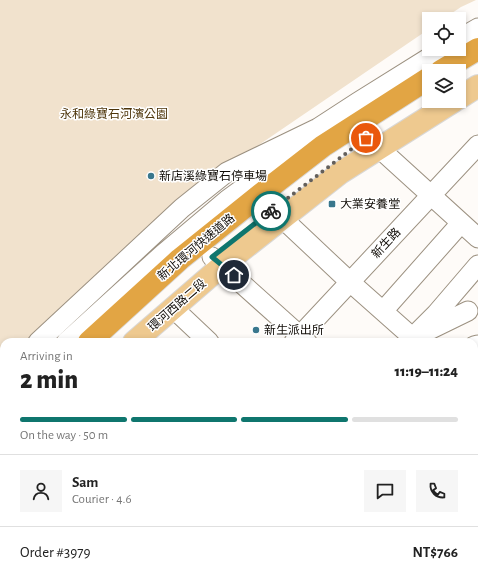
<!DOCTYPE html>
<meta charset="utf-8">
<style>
body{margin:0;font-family:"Alegreya Sans","Noto Sans TC",sans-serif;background:#f6f6f6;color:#222;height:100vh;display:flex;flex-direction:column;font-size:15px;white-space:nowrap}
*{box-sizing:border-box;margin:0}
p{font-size:13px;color:#767676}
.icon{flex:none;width:22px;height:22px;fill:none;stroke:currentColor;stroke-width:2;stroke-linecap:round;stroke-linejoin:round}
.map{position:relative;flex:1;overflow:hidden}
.sheet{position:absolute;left:0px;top:338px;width:478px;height:248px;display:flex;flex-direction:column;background:#fff;border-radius:12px 12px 0 0;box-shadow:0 2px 6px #0003}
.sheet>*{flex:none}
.fabs{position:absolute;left:422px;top:12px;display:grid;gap:8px}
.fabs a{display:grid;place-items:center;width:44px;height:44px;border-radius:0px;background:#fff;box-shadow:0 2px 6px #0003;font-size:20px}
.pin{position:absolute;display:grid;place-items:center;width:34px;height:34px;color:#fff;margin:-17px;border:2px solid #fff;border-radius:50%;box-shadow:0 1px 4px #0007}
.courier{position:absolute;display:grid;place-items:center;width:40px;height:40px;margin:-20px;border:3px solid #0f766e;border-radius:50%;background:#fff;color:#222;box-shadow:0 1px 5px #0007}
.summary em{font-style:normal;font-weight:800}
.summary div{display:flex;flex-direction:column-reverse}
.summary{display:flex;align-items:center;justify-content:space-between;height:68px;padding:0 20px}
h1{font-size:26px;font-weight:800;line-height:30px}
.bar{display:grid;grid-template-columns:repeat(4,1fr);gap:6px 4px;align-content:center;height:48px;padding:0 20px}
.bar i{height:5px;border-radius:3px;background:#e0e0e0}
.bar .on{background:#0f766e}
.bar p{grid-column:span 4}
.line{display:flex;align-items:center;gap:10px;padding:0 20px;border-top:1px solid #e0e0e0}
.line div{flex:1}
.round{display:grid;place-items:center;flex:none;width:42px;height:42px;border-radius:0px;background:#f6f6f6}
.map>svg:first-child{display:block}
</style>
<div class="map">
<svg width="478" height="586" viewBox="0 0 478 586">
<rect width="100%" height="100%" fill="#fefbf8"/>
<path fill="#f1e2cd" d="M 0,0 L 476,0 L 461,7 L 443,19 L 429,19 L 429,29 L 225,168 L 26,342 L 4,342 L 4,361 L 0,365 Z"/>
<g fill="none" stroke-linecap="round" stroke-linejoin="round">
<defs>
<path id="minor" d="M 459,39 L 478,28
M 379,148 L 478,238
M 282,218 L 350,282 L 412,337 L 415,342
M 212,257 L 307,342
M 173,308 L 209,342
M 383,311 L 461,223
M 425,332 L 468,311
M 38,342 L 182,208 L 227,172 L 318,128 L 358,102 L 443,49
M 66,342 L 163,254 L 227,200 L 301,146
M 294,342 L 478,145
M 408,342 L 436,314 L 478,265
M 474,346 L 478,345
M 0,377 L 4,373
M 0,407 L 4,403
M 474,412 L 478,407
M 474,457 L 478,455
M 474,500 L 478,504
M 0,549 L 4,545
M 0,563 L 4,567
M 20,582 L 24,586
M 160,582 L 164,586
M 321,582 L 325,586
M 467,582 L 469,586
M 61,586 L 65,582
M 131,586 L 135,582
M 179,586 L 183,582
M 234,586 L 236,582
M 432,586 L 448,582"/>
<path id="major" d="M 459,98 L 478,86
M 134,342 L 223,265 L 340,173 L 454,101
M 0,455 L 4,451"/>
<path id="highway" d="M 441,71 L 478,49
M 89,342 L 180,259 L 261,194 L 323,146 L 429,78
M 0,429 L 4,425"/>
</defs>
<use href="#minor" stroke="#9c9181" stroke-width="21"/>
<use href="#major" stroke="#d9d8d7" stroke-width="24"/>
<use href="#highway" stroke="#d9d8d7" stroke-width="24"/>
<use href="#minor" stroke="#fff" stroke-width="19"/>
<use href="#major" stroke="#eec98f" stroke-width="22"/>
<use href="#highway" stroke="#e2a544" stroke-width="22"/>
</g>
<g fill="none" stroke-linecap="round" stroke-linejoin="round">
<path stroke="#635f5b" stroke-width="4" stroke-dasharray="0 7.2" d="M 271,211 L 366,138"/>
<path stroke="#0f766e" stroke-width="5" d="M 234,275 L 212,257 L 271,211"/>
</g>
<g fill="#39778d" stroke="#fff" stroke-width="1.5">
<circle cx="151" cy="176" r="4"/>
<rect x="328" y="200" width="8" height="8" rx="2"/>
<circle cx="256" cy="330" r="4"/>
</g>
<g text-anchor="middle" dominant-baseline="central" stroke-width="3" stroke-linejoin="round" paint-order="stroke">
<g font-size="12" fill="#4d3409" stroke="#fff">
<text x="114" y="114">永和綠寶石河濱公園</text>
</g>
<g font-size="12" fill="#0f0b06" stroke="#fff" text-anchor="start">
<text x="159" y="176">新店溪綠寶石停車場</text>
<text x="340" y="204">大業安養堂</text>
<text x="264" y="330">新生派出所</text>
</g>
<g font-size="12" fill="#0f0b06" stroke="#fff">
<text transform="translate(386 243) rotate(-47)">新生路</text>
<text transform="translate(196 247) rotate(-40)">新北環河快速道路</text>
<text transform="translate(177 305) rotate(-41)">環河西路二段</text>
</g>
</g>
</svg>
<div class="fabs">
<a><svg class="icon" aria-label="locate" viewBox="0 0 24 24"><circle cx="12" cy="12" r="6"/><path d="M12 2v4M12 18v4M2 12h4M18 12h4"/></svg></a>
<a><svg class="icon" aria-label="layers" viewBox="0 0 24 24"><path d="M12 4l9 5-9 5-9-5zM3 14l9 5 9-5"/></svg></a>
</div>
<div class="pin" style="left:366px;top:138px;background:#ea580c"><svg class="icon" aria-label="bag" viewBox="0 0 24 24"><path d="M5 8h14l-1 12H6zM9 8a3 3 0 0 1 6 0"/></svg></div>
<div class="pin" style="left:234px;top:275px;background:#1f2937"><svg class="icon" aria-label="home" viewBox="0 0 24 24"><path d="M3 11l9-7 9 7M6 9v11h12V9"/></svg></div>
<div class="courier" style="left:271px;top:211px"><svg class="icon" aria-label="bike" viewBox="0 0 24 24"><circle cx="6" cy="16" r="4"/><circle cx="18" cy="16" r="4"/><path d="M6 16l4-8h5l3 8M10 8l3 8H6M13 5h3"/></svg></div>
<section class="sheet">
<div class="summary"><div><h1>2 min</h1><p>Arriving in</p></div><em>11:19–11:24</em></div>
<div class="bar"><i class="on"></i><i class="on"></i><i class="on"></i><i></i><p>On the way · 50 m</p></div>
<div class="line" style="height:72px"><a class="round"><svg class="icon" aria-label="person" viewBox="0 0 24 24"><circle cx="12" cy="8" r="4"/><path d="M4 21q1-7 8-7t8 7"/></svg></a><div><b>Sam</b><p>Courier · 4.6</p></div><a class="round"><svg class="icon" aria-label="chat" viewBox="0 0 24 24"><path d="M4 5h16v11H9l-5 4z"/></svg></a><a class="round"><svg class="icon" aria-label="phone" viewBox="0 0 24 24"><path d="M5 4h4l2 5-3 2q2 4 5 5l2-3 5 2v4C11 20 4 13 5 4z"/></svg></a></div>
<div class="line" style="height:52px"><div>Order #3979</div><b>NT$766</b></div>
</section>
</div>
